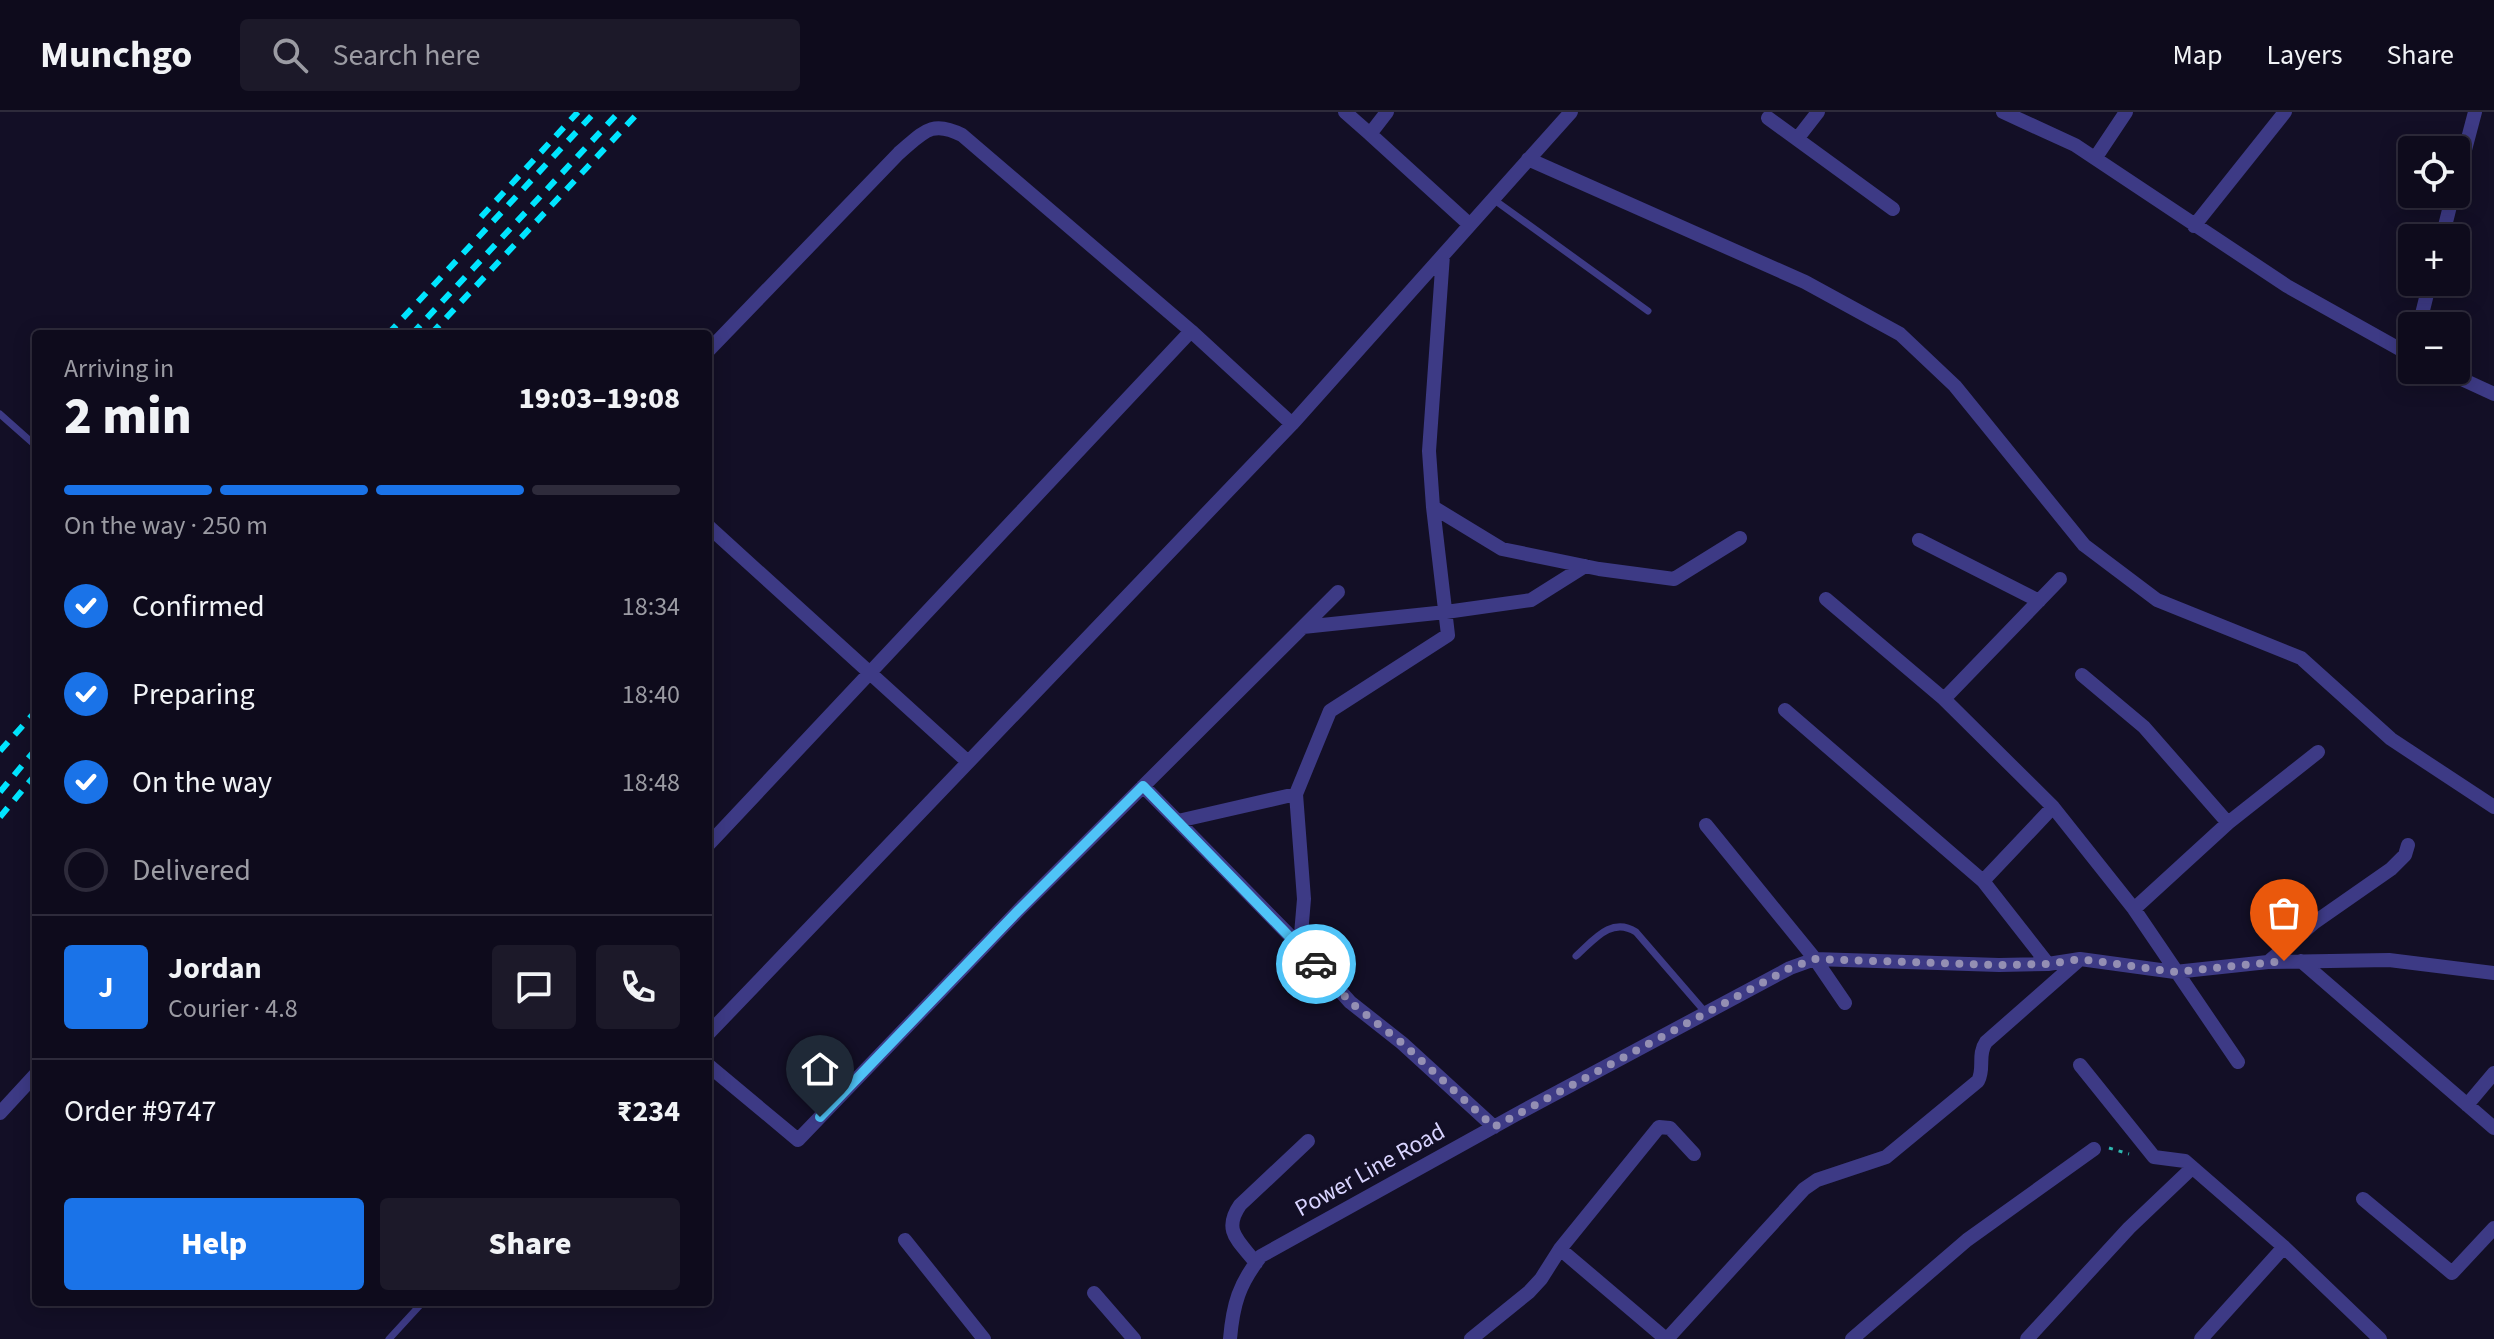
<!DOCTYPE html>
<meta charset="utf-8">
<style>
body{margin:0;font-family:"Source Sans 3",sans-serif;background:#1c1929;color:#f1f3f6;height:100vh;display:flex;flex-direction:column;font-size:30px;white-space:nowrap}
*{box-sizing:border-box;margin:0}
p{font-size:26px;color:#9b9ba3}
.icon{flex:none;width:44px;height:44px;fill:none;stroke:currentColor;stroke-width:2;stroke-linecap:round;stroke-linejoin:round}
.map{position:relative;flex:1;overflow:hidden}
.details{position:absolute;left:32px;top:218px;width:680px;height:976px;display:flex;flex-direction:column;background:#0e0b1c;border-radius:8px;box-shadow:0 4px 20px #0003,0 0 0 2px #2e2b3b}
.details>*{flex:none}
.fabs{position:absolute;left:2398px;top:24px;display:grid;gap:16px}
.fabs a{display:grid;place-items:center;width:72px;height:72px;border-radius:8px;background:#0e0b1c;box-shadow:0 4px 20px #0003,0 0 0 2px #2e2b3b;font-size:40px}
.pin{position:absolute;display:grid;place-items:center;width:68px;height:68px;color:#fff;margin:-82px -34px;border-radius:50% 50% 50% 0;rotate:-45deg;box-shadow:0 0 8px #0007}
.pin .icon{rotate:45deg}
.courier{position:absolute;display:grid;place-items:center;width:80px;height:80px;margin:-40px;border:6px solid #4fc3f7;border-radius:50%;background:#fff;color:#222;box-shadow:0 2px 10px #0007}
.overview em{font-style:normal;font-weight:800}
.overview div{display:flex;flex-direction:column-reverse}
.overview{display:flex;align-items:center;justify-content:space-between;height:136px;padding:0 32px}
h1{font-size:52px;font-weight:800;line-height:60px}
.bar{display:grid;grid-template-columns:repeat(4,1fr);gap:12px 8px;align-content:center;height:96px;padding:0 32px}
.bar i{height:10px;border-radius:6px;background:#2e2b3b}
.bar .on{background:#1a73e8}
.bar p{grid-column:span 4}
.line{display:flex;align-items:center;gap:20px;padding:0 32px;border-top:2px solid #2e2b3b}
.line div{flex:1}
.round{display:grid;place-items:center;flex:none;width:84px;height:84px;border-radius:8px;background:#1c1929}
ol{padding:0 32px;list-style:none}
li{display:flex;align-items:center;gap:24px;height:88px}
li p{margin-inline-start:auto}
li .icon{padding:8px;border-radius:50%;background:#1a73e8;color:#fff;stroke-width:4}
li:last-child{color:#9b9ba3}
li i{width:44px;height:44px;border:4px solid #2e2b3b;border-radius:50%}
.action{display:flex;gap:16px;margin-top:auto;padding:16px 32px}
.action a{flex:1;height:92px;border-radius:8px;background:#1a73e8;color:#fff;font-size:32px;font-weight:800;line-height:92px;text-align:center}
.action a+a{background:#1c1929;color:#f1f3f6}
header{display:flex;align-items:center;gap:48px;box-sizing:border-box;height:112px;padding:0 40px;background:#0e0b1c;border-bottom:2px solid #2e2b3b}
header strong{font-size:38px}
nav{display:flex;gap:44px;margin-inline-start:auto;font-size:28px}
.search{width:560px;height:72px;background:#1c1929;display:flex;align-items:center;gap:20px;box-sizing:border-box;padding:0 28px;border-radius:8px;color:#9b9ba3;font-size:30px}
.map>svg:first-child{display:block}
</style>
<header>
<strong>Munchgo</strong>
<div class="search"><svg class="icon" aria-label="search" viewBox="0 0 24 24"><circle cx="10" cy="10" r="6"/><path d="M15 15l6 6"/></svg>Search here</div>
<nav><a>Map</a><a>Layers</a><a>Share</a></nav>
</header>
<div class="map">
<svg width="2494" height="1227" viewBox="0 0 2494 1227">
<rect width="100%" height="100%" fill="#130f26"/>
<g fill="none" stroke-linecap="round" stroke-linejoin="round">
<path stroke="#2fb8b0" stroke-width="3" stroke-dasharray="4 6" stroke-linecap="butt" d="M 2109,1036 L 2129,1042"/>
<path stroke="#3d3a85" stroke-width="7" d="M 1493,87 L 1648,199
M 0,302 L 36,334
M 1576,844 C 1593,829 1611,804 1636,820 L 1706,901
M 389,1227 L 423,1190"/>
<path stroke="#3d3a85" stroke-width="14" d="M 1345,0 L 1370,22
M 1387,0 L 1370,22 L 1470,113
M 2003,0 L 2075,33 L 2287,174 L 2412,244
M 1768,6 L 1893,97
M 1797,27 L 1818,0
M 2096,45 L 2126,0
M 1528,47 L 1805,170 L 1900,222 L 1955,274 L 2084,433 L 2157,488 L 2301,546 L 2391,627 L 2494,695
M 2456,72 L 2475,0
M 2194,114 L 2285,0
M 2442,126 L 2453,82
M 1443,143 L 1429,339 L 1433,395 L 1502,437 L 1599,457 L 1674,467 L 1740,426
M 2419,214 L 2430,170
M 708,239 L 899,41 C 923,21 931,7 962,23 L 1191,219 L 1292,312 L 1571,0
M 2442,258 L 2494,282
M 1433,395 L 1448,523 L 1330,599 L 1296,682 L 1304,787 L 1300,834 L 1350,890 L 1402,931 L 1494,1015
M 708,414 L 968,650
M 1919,428 L 2039,489
M 1826,487 L 1944,587 L 2053,695 L 2134,797 L 2238,950
M 1303,515 L 1446,500 L 1531,488 L 1585,454
M 2082,563 L 2144,615 L 2228,711
M 1944,587 L 2060,467
M 1785,598 L 1983,769 L 2048,852
M 1143,674 L 1300,834
M 1178,709 L 1296,682
M 1706,713 L 1815,847 L 1845,891
M 708,733 L 1191,219
M 1983,769 L 2053,695
M 2134,797 L 2228,711 L 2318,640
M 2301,849 L 2494,1016
M 2268,850 L 2315,810 L 2391,757 L 2405,743 L 2408,733
M 708,922 L 1292,312
M 708,953 L 798,1028 L 1018,799 L 1338,480
M 2080,953 L 2154,1045 L 2185,1049 L 2284,1135 L 2380,1227
M 2467,993 L 2494,961
M 0,1001 L 36,962
M 2363,1087 L 2452,1161 L 2494,1116
M 905,1128 L 984,1227
M 1560,1137 L 1666,1227
M 1256,1151 C 1239,1129 1222,1119 1240,1093 L 1308,1029
M 1094,1181 L 1134,1227
M 1230,1227 C 1233,1192 1239,1172 1261,1144 L 1517,1002 L 1790,856 L 1815,847 L 1999,853 L 2048,852 L 2080,847 L 2175,860 L 2268,850 L 2389,848 L 2494,861
M 1471,1227 L 1529,1180 L 1541,1167 L 1560,1137 L 1659,1015 L 1670,1016 L 1694,1042
M 1667,1227 L 1804,1077 L 1817,1068 L 1886,1045 L 1978,969 C 1985,956 1977,943 1986,930 L 2078,849
M 1852,1227 L 1967,1128 L 2094,1037
M 2027,1227 L 2129,1116 L 2192,1056
M 2201,1227 L 2284,1135"/>
<path stroke="#00e5ff" stroke-width="6" stroke-dasharray="12 10" stroke-linecap="butt" d="M 481,105 L 578,0
M 388,222 L 595,0
M 412,222 L 619,0
M 431,222 L 639,0
M 0,639 L 36,599
M 0,680 L 36,637
M 0,705 L 36,662"/>
</g>
<g fill="none" stroke-linecap="round" stroke-linejoin="round">
<path stroke="#948fb3" stroke-width="8" stroke-dasharray="0 14.4" d="M 1316,852 L 1350,890 L 1402,931 L 1494,1015 L 1790,856 L 1815,847 L 1999,853 L 2048,852 L 2080,847 L 2175,860 L 2284,849"/>
<path stroke="#4fc3f7" stroke-width="10" d="M 820,1005 L 1018,799 L 1143,674 L 1316,852"/>
</g>
<g text-anchor="middle" dominant-baseline="central" stroke-width="6" stroke-linejoin="round" paint-order="stroke">
<g font-size="24" fill="#d9d4ff" stroke="#130f26">
<text transform="translate(1370 1058) rotate(-29)">Power Line Road</text>
</g>
</g>
</svg>
<div class="fabs">
<a><svg class="icon" aria-label="locate" viewBox="0 0 24 24"><circle cx="12" cy="12" r="6"/><path d="M12 2v4M12 18v4M2 12h4M18 12h4"/></svg></a>
<a>+</a>
<a>−</a>
</div>
<div class="pin" style="left:2284px;top:849px;background:#ea580c"><svg class="icon" aria-label="bag" viewBox="0 0 24 24"><path d="M5 8h14l-1 12H6zM9 8a3 3 0 0 1 6 0"/></svg></div>
<div class="pin" style="left:820px;top:1005px;background:#1f2937"><svg class="icon" aria-label="home" viewBox="0 0 24 24"><path d="M3 11l9-7 9 7M6 9v11h12V9"/></svg></div>
<div class="courier" style="left:1316px;top:852px"><svg class="icon" aria-label="car" viewBox="0 0 24 24"><path d="M5 17H2v-5l4-1 3-4h7l3 4 3 1v5h-3M9 17h6M6 11h13"/><circle cx="7" cy="17" r="2"/><circle cx="17" cy="17" r="2"/></svg></div>
<section class="details">
<div class="overview"><div><h1>2 min</h1><p>Arriving in</p></div><em>19:03–19:08</em></div>
<div class="bar"><i class="on"></i><i class="on"></i><i class="on"></i><i></i><p>On the way · 250 m</p></div>
<ol>
<li><svg class="icon" aria-label="check" viewBox="0 0 24 24"><path d="M5 12l5 5 9-10"/></svg>Confirmed<p>18:34</p></li>
<li><svg class="icon" aria-label="check" viewBox="0 0 24 24"><path d="M5 12l5 5 9-10"/></svg>Preparing<p>18:40</p></li>
<li><svg class="icon" aria-label="check" viewBox="0 0 24 24"><path d="M5 12l5 5 9-10"/></svg>On the way<p>18:48</p></li>
<li><i></i>Delivered</li>
</ol>
<div class="line" style="height:144px"><b class="round" style="background:#1a73e8;color:#fff">J</b><div><b>Jordan</b><p>Courier · 4.8</p></div><a class="round"><svg class="icon" aria-label="chat" viewBox="0 0 24 24"><path d="M4 5h16v11H9l-5 4z"/></svg></a><a class="round"><svg class="icon" aria-label="phone" viewBox="0 0 24 24"><path d="M5 4h4l2 5-3 2q2 4 5 5l2-3 5 2v4C11 20 4 13 5 4z"/></svg></a></div>
<div class="line" style="height:104px"><div>Order #9747</div><b>₹234</b></div>
<div class="action"><a>Help</a><a>Share</a></div>
</section>
</div>
